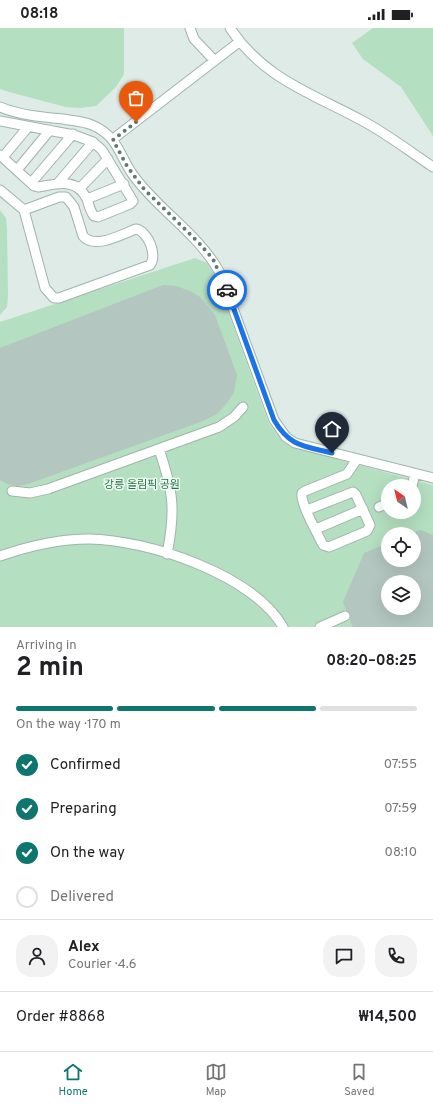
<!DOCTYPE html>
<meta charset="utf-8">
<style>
body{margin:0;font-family:Overpass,"Noto Sans KR",sans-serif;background:#f2f2f2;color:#202124;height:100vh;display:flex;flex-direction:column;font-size:15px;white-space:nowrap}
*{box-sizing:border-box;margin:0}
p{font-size:13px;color:#757577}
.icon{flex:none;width:22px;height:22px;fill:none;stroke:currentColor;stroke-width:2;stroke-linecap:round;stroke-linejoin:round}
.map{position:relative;height:599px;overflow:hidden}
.side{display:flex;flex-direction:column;background:#fff;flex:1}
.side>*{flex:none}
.needle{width:26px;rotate:325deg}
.controls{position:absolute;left:381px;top:451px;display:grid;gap:8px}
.controls a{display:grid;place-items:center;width:40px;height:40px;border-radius:50%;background:#fff;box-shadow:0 4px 16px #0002;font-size:20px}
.pin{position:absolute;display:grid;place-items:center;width:34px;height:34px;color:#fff;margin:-41px -17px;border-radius:50% 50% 50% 0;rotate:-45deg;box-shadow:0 0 4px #0007}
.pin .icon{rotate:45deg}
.courier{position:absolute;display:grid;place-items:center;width:40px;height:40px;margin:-20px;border:3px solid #1a73e8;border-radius:50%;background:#fff;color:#222;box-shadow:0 1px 5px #0007}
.summary em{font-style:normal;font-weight:700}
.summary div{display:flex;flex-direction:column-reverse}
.summary{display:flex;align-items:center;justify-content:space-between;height:68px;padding:0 16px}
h1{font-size:26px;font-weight:700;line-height:30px}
.bar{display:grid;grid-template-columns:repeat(4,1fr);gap:6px 4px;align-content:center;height:48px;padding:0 16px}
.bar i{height:5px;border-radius:3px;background:#e0e0e0}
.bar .on{background:#0f766e}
.bar p{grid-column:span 4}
.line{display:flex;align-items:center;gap:10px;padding:0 16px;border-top:1px solid #e0e0e0}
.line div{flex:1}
.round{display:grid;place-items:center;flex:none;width:42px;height:42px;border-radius:16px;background:#f2f2f2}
ol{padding:0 16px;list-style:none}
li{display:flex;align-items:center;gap:12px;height:44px}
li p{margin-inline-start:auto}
li .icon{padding:4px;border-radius:50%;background:#0f766e;color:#fff;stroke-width:4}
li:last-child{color:#757577}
li i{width:22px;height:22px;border:2px solid #e0e0e0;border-radius:50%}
.status{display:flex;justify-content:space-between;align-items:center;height:28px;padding:0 20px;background:#fff;direction:ltr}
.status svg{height:11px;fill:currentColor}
.tab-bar{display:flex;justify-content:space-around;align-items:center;height:56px;border-top:1px solid #e0e0e0;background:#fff;font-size:11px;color:#757577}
.tab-bar a{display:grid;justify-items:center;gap:2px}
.tab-bar .on{color:#0f766e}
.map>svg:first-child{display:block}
</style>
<div class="status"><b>08:18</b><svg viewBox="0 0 49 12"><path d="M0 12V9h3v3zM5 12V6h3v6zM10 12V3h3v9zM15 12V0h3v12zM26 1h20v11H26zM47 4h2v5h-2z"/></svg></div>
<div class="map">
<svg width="433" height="599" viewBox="0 0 433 599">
<rect width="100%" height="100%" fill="#deebe6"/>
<path fill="#b4dfc0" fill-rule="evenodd" d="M 0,0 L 124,0 L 124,46 L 116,59 L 96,78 L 80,80 L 66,79 L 9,64 L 0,61 Z
M 373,0 L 433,0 L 433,108 L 401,59 L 363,31 L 352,15 Z
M 0,182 L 6,190 L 7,201 L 8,268 L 7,279 L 0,287 Z
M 195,230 L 207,235 L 215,248 L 269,396 L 282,413 L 340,432 L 433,457 L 433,599 L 0,599 L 0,294 ZM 388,458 L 414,458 L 414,484 L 388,484 ZM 388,506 L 414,506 L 414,532 L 388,532 ZM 388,554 L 414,554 L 414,580 L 388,580 Z"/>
<path fill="#b3c6bf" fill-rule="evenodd" d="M 163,257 L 176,258 L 190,263 L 200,269 L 215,287 L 237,347 L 234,364 L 227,375 L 217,386 L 203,393 L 28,456 L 18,458 L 7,456 L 0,452 L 0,320 Z
M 421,502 L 433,507 L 433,599 L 353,599 L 350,592 L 351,586 L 346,582 L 343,574 L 364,525 L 388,515 L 388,532 L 414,532 L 414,504 ZM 388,554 L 414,554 L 414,580 L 388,580 Z"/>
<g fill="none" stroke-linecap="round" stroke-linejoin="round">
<defs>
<path id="minor" d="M 190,0 L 194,11 L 214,32
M 230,0 C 263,50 311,65 361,92 C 386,105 409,123 433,139
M 0,79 C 19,87 42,89 63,91 C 73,93 83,93 92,97 C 118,108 119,127 133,147 C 159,183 199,206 220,245 L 274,392 L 286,409 L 295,415 L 433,450
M 0,93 L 74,107 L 93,114 L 102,122 L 133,173 L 130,176 L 98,189 L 94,188 C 90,183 89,177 87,171 C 76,149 57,156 38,159 L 34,158 L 0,127
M 113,111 L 239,14
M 3,129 L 28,99
M 17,142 L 50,102
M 31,155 L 73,106
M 58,155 L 93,114
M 79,161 L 108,131
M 0,162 L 24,182 L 45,260 L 54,270 L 59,270 L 150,237 C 158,228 148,203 136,201 C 122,206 95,222 83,208 L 74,179 L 66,169 L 59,169 L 24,182
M 87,171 L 124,156
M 159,421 C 173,463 176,481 167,526
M 412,458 L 415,446
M 12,463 L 30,465 L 48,461 L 219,399 L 234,389 L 243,379
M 379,479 L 388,475
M 307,482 L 353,464 L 356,467 L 370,497 L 367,503 L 329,519 L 323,517 C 318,506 300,476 302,465 L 305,463 L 347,446 L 357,431
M 316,501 L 363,481
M 0,528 C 29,518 58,511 89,511 C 148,512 252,546 283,599
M 320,599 L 345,588"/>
</defs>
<use href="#minor" stroke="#a1b3ad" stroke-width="11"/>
<use href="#minor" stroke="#fff" stroke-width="9"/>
</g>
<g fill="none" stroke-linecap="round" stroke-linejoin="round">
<path stroke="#617a73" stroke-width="4" stroke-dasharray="0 7.2" d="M 136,94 L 113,112 L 127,138 L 144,161 L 199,215 L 213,231 L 227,262"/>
<path stroke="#1a73e8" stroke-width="5" d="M 227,262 L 274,392 C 290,419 304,418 332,425"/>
</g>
<g text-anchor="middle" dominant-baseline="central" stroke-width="3" stroke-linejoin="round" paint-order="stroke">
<g font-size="11" fill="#247745" stroke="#eff8f3">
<text x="142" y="457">강릉 올림픽 공원</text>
</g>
</g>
</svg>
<div class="controls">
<a><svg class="needle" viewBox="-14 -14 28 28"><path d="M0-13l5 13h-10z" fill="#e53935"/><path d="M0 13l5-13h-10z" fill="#757577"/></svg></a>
<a><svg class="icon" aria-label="locate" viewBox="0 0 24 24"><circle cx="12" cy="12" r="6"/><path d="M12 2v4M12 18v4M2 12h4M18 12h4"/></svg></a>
<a><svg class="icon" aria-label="layers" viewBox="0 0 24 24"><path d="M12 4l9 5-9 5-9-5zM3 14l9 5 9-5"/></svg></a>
</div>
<div class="pin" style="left:136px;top:94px;background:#ea580c"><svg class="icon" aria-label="bag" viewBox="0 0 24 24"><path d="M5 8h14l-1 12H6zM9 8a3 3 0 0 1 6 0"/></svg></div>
<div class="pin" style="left:332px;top:425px;background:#1f2937"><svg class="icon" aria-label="home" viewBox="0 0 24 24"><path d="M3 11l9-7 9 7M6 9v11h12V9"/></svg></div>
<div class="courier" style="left:227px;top:262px"><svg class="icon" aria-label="car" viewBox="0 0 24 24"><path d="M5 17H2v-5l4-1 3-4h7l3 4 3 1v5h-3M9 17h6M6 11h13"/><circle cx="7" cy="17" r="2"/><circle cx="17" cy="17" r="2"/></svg></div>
</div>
<section class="side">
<div class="summary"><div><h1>2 min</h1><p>Arriving in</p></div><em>08:20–08:25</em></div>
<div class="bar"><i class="on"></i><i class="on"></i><i class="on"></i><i></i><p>On the way · 170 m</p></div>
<ol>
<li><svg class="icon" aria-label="check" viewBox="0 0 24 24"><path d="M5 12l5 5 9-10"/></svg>Confirmed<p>07:55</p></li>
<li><svg class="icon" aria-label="check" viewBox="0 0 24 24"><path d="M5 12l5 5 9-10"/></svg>Preparing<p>07:59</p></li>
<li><svg class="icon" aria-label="check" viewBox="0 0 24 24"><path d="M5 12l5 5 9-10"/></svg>On the way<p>08:10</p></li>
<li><i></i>Delivered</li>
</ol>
<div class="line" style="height:72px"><a class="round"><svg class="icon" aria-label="person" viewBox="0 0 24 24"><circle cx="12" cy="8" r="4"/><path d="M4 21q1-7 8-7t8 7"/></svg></a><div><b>Alex</b><p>Courier · 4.6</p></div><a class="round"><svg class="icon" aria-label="chat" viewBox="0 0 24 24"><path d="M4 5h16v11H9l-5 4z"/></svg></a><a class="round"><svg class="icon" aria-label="phone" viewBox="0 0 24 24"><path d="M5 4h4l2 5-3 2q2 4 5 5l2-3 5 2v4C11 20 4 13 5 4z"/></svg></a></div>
<div class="line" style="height:52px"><div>Order #8868</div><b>₩14,500</b></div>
</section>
<nav class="tab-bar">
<a class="on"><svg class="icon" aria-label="home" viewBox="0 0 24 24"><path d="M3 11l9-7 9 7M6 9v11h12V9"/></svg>Home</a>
<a><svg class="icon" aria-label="map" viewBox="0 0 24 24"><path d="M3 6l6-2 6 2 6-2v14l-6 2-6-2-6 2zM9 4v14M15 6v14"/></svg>Map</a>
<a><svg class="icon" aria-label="saved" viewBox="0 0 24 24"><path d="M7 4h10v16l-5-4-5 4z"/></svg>Saved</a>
</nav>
